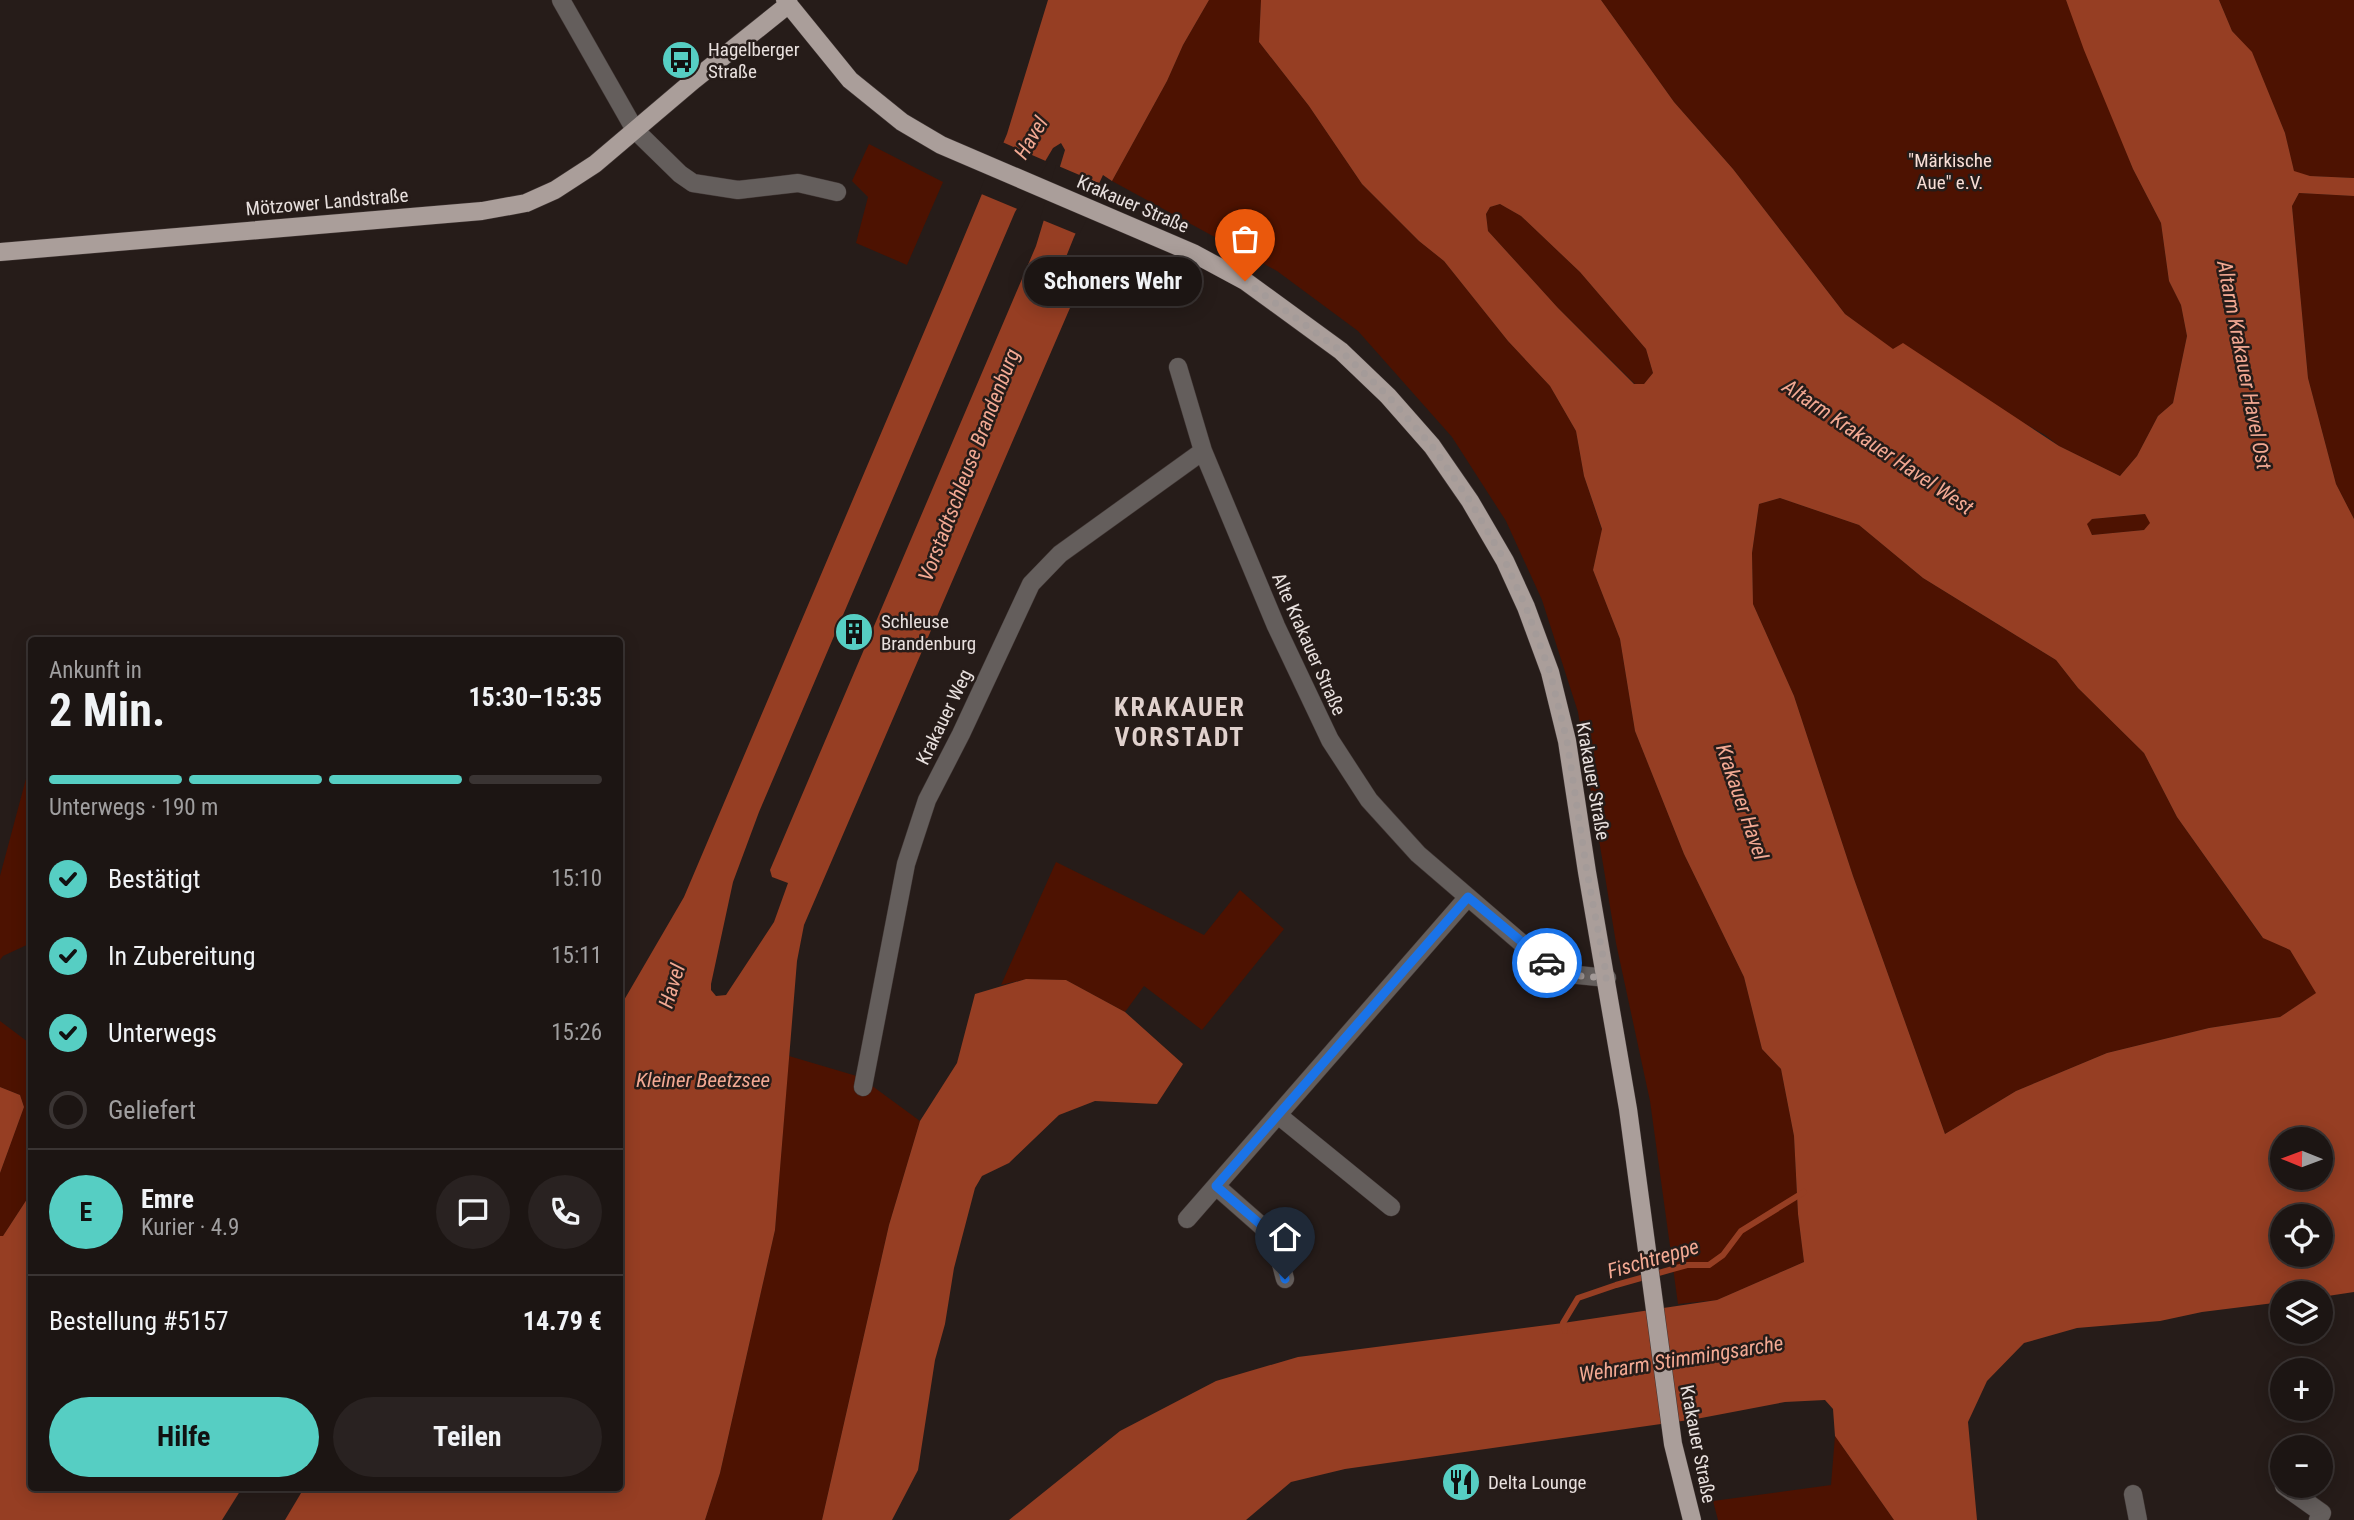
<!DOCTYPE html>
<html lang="de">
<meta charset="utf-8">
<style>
body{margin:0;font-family:"Roboto Condensed",sans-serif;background:#292221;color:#f1f3f6;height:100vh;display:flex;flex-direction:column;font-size:26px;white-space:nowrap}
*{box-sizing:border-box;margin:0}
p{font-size:23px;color:#a09fa0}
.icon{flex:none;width:38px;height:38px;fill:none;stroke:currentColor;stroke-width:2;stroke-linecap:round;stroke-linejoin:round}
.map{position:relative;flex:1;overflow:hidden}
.details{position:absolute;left:28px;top:637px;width:595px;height:854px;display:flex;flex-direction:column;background:#1c1513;border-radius:7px;box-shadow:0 4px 18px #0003,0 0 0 2px #3a3433}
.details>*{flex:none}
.needle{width:46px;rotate:271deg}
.controls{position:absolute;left:2270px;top:1127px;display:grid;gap:14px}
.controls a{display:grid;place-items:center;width:63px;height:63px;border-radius:50%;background:#1c1513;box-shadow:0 4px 18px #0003,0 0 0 2px #3a3433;font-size:35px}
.pin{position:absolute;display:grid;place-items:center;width:60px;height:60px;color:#fff;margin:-72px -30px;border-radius:50% 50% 50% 0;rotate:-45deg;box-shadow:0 0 7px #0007}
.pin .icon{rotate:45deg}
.courier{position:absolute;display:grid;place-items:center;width:70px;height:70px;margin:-35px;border:5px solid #1a73e8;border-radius:50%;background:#fff;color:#222;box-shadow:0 2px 9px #0007}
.bubble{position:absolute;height:49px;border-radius:24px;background:#1c1513;box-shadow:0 4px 18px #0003,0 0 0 2px #3a3433;font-size:23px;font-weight:700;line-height:49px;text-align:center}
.overview em{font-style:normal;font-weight:700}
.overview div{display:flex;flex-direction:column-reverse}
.overview{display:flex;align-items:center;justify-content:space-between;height:119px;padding:0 21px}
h1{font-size:46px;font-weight:700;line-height:52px}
.bar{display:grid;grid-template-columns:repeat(4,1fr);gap:10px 7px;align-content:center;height:84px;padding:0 21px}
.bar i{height:9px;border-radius:5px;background:#3a3433}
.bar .on{background:#56cec3}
.bar p{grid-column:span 4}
.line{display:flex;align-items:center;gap:18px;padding:0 21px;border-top:2px solid #3a3433}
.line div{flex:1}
.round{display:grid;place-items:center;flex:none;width:74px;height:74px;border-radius:37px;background:#292221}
ol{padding:0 21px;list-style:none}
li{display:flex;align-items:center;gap:21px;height:77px}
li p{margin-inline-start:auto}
li .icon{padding:7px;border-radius:50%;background:#56cec3;color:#111;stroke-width:4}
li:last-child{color:#a09fa0}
li i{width:38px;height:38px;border:4px solid #3a3433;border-radius:50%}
.action{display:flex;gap:14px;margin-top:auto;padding:14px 21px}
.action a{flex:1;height:80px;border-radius:42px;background:#56cec3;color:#111;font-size:28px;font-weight:700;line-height:80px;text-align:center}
.action a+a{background:#292221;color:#f1f3f6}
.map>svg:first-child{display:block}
</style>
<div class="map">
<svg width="2354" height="1520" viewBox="0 0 2354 1520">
<rect width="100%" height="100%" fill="#261c19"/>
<path fill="#4d1201" d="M 1209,0 L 1261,0 L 1259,42 L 1309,106 L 1362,184 L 1419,241 L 1444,261 L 1508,341 L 1550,386 L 1576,431 L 1584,476 L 1602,530 L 1593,570 L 1620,639 L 1635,731 L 1684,854 L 1744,977 L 1762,1049 L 1781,1069 L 1794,1136 L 1798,1214 L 1804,1262 L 1717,1300 L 1678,1304 L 1650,1101 L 1616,943 L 1578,712 L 1542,600 L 1506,521 L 1452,437 L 1358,331 L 1277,271 L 1112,181 L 1167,81 L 1183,45 Z
M 1601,0 L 2066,0 L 2133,169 L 2161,223 L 2169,281 L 2181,305 L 2187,336 L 2173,403 L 2158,416 L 2137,456 L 2120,476 L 2059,446 L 2045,435 L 1893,350 L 1845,314 L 1733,169 L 1674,102 Z
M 2219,0 L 2354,0 L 2354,178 L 2310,176 L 2294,172 L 2285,133 L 2252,53 L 2232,31 Z
M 869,144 L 943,182 L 907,265 L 856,243 L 868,197 L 852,181 Z
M 2299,193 L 2354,196 L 2354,519 L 2336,484 L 2308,378 L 2292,206 Z
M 1500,204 L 1521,216 L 1580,272 L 1646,349 L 1653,373 L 1644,384 L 1635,384 L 1558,308 L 1488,231 L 1486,214 L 1490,207 Z
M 1780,498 L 1859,525 L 1923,578 L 2056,660 L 2078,688 L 2144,753 L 2177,817 L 2262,937 L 2290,950 L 2317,993 L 2280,1017 L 2209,1028 L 2107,1053 L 2016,1091 L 1945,1134 L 1853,876 L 1794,696 L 1753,604 L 1752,553 L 1759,504 Z
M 2145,514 L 2151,523 L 2144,530 L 2092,535 L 2086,524 L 2092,519 Z
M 31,760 L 31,943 L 3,956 L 0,960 L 0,876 Z
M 1056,862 L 1204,935 L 1240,890 L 1284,929 L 1202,1030 L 1144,986 L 1125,1012 L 1066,980 L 1026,979 L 1001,985 Z
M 0,1021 L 32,1045 L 31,1193 L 3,1236 L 0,1236 L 0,1173 L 24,1107 L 20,1095 L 0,1087 Z
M 789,1056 L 860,1077 L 920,1121 L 889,1225 L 822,1520 L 705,1520 L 720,1473 L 775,1230 Z
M 1835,1436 L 1894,1520 L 1718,1520 L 1713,1501 L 1831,1485 Z"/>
<path fill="#963e23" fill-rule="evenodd" d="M 1048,0 L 1209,0 L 1183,45 L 1167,81 L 1112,181 L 1103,175 L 1074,237 L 1058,277 L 1079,287 L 804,925 L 797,961 L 775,1230 L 720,1473 L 705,1520 L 285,1520 L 304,1488 L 620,1488 L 620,1007 L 684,897 L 944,285 L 1007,134 ZM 1061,143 L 1065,150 L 1036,246 L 770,870 L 772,877 L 788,883 L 774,922 L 726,995 L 716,996 L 711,990 L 711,984 L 733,882 L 759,812 L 1015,212 L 1053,148 Z
M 1261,0 L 1601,0 L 1674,102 L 1733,169 L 1845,314 L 1893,349 L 1903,343 L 2059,446 L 2120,476 L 2137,456 L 2158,416 L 2173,403 L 2187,336 L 2181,305 L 2169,281 L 2161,223 L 2133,169 L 2084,50 L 2066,0 L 2219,0 L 2232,31 L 2252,52 L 2285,133 L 2294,171 L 2310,176 L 2354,178 L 2354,196 L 2299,193 L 2292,206 L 2308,378 L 2336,484 L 2354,519 L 2354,1292 L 2321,1297 L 2320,1293 L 2282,1293 L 2282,1302 L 2202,1312 L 2160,1321 L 2077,1328 L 2024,1343 L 1987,1381 L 1968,1422 L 1977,1520 L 1894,1520 L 1835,1436 L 1833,1409 L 1825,1400 L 1785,1402 L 1696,1419 L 1345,1469 L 1291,1482 L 1246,1520 L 1009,1520 L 1120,1431 L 1216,1381 L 1298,1357 L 1563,1323 L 1717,1300 L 1804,1262 L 1798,1214 L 1794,1136 L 1781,1069 L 1762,1049 L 1744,977 L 1684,854 L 1635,731 L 1620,639 L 1593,570 L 1602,529 L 1584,476 L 1576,431 L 1550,386 L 1508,341 L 1444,261 L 1419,241 L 1362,184 L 1309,106 L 1259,42 ZM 1500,204 L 1521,216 L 1580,272 L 1646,349 L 1653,373 L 1644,384 L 1634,384 L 1558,308 L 1488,231 L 1486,214 L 1490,207 ZM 1780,498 L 1859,525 L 1923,578 L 2056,660 L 2078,688 L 2144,753 L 2177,817 L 2263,938 L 2290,950 L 2316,993 L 2280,1017 L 2209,1028 L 2107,1053 L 2016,1091 L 1945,1134 L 1853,876 L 1794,696 L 1753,604 L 1752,553 L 1759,504 ZM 2145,514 L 2150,523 L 2144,530 L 2092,535 L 2087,524 L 2092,519 ZM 2282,1139 L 2320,1139 L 2320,1178 L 2282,1178 ZM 2282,1216 L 2320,1216 L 2320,1255 L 2282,1255 Z
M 1026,979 L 1066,980 L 1125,1012 L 1183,1064 L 1157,1104 L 1095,1101 L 1059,1115 L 1009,1163 L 982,1176 L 975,1188 L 954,1268 L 945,1324 L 935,1360 L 918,1470 L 892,1520 L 822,1520 L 889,1225 L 920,1121 L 957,1063 L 975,994 Z
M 0,1087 L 20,1095 L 24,1107 L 0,1173 Z
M 31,1193 L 32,1488 L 242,1488 L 222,1520 L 0,1520 L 0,1236 L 3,1236 Z"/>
<path fill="#261c19" d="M 1000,141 L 1048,162 L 1020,210 L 979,193 Z
M 1056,165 L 1103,185 L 1079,235 L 1040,219 Z"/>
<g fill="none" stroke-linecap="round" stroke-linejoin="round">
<path stroke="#963e23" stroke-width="6" d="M 1565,1331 L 1563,1323 L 1578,1298 L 1616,1285 L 1687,1265 L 1709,1265 L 1723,1255 L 1741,1231 L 1804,1192"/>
<defs>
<path id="minor" d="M 561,0 L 635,130 L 680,174 L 693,183 L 738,190 L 798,183 L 837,192
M 1178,367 L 1203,451 L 1276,626 L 1330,740 L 1369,800 L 1418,854 L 1540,959 L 1568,974 L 1607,978
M 863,1087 L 906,864 L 927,800 L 961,734 L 1031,584 L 1060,554 L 1203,451
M 1278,1115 L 1391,1207
M 1216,1186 L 1274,1237 L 1285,1279
M 1187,1219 L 1468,897
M 2284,1486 L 2322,1513 L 2318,1520
M 2133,1494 L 2138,1520"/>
<path id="major" d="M 785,0 L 850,80 L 902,122 L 941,145 L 1193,253 L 1245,281 L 1341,351 L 1388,396 L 1432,446 L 1470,501 L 1505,561 L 1526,607 L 1550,672 L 1567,741 L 1587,872 L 1628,1109 L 1673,1444 L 1692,1520
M 0,252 L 482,211 L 526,203 L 555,190 L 595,164 L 694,80 L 789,4"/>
</defs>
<use href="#minor" stroke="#413735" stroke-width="19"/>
<use href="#major" stroke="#413735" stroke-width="19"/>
<use href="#minor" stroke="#645e5c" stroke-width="18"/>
<use href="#major" stroke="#aa9e9a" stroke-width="18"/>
</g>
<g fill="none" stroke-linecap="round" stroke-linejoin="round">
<path stroke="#a49b99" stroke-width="7" stroke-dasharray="0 12.6" d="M 1245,281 L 1341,351 L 1388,396 L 1432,446 L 1470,501 L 1505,561 L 1526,607 L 1550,672 L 1567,741 L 1587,872 L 1607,978 L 1568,975 L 1547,963"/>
<path stroke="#1a73e8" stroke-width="9" d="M 1285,1279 L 1275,1237 L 1216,1186 L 1468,897 L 1547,963"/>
</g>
<defs>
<symbol id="bus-disc" viewBox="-11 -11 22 22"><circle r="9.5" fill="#56cec3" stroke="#261c19"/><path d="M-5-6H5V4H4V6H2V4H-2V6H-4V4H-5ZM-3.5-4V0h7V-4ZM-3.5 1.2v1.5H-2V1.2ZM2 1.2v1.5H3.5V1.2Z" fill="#111"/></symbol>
<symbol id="building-disc" viewBox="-11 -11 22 22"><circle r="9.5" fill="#56cec3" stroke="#261c19"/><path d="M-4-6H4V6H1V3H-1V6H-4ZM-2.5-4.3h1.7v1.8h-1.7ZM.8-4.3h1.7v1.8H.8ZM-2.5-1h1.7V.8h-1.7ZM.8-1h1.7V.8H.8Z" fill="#111"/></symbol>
<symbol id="restaurant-disc" viewBox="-11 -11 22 22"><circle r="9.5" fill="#56cec3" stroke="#261c19"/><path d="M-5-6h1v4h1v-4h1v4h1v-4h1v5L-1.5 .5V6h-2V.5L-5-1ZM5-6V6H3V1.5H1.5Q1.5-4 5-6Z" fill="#111"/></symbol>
</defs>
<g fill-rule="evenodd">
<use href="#bus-disc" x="659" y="38" width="44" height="44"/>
<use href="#building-disc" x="832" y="610" width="44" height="44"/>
<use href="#restaurant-disc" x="1439" y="1460" width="44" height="44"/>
</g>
<g text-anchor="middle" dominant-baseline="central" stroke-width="5" stroke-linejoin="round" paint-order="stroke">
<g font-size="19" fill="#e8e0de" stroke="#261c19" text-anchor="start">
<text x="708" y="49">Hagelberger<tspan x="708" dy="22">Straße</tspan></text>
<text x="881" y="621">Schleuse<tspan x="881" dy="22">Brandenburg</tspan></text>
<text x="1488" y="1482">Delta Lounge</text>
</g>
<g font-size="19" fill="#f8ded6" stroke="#261c19">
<text x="1950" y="160">"Märkische<tspan x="1950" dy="22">Aue" e.V.</tspan></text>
</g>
<g font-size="19" fill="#e8e0de" stroke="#261c19">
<text transform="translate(327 202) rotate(-5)">Mötzower Landstraße</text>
<text transform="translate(1133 204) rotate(23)">Krakauer Straße</text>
<text transform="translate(1309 644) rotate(66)">Alte Krakauer Straße</text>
<text transform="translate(944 717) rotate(-64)">Krakauer Weg</text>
<text transform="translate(1593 781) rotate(80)">Krakauer Straße</text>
<text transform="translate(1698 1444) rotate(79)">Krakauer Straße</text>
</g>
<g font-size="21" font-style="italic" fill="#f3a993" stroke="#261c19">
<text transform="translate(1031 138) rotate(-59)">Havel</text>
<text transform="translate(2244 365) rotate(79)">Altarm Krakauer Havel Ost</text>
<text transform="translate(1878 447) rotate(34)">Altarm Krakauer Havel West</text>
<text transform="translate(969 465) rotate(-69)">Vorstadtschleuse Brandenburg</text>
<text transform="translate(1742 802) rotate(71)">Krakauer Havel</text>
<text transform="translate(672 986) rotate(-73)">Havel</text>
<text x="703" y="1080">Kleiner Beetzsee</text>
<text transform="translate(1653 1259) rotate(-16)">Fischtreppe</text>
<text transform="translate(1681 1359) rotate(-9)">Wehrarm Stimmingsarche</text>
</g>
<g font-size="26" font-weight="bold" letter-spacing="2" fill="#e0d1cd" stroke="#261c19">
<text x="1180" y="707">KRAKAUER<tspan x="1180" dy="30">VORSTADT</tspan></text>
</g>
</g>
</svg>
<div class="controls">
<a><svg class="needle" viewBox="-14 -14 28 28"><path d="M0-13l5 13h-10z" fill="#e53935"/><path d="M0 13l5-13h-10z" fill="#a09fa0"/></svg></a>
<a><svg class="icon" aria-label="locate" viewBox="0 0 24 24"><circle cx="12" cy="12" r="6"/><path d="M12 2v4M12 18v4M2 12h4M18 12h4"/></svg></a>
<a><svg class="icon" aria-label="layers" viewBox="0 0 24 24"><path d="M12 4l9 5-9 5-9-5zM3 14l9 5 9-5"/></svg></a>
<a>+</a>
<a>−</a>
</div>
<div class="pin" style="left:1245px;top:281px;background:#ea580c"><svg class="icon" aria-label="bag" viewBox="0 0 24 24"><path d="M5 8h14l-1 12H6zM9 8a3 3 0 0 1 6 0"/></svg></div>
<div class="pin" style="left:1285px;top:1279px;background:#1f2937"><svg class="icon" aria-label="home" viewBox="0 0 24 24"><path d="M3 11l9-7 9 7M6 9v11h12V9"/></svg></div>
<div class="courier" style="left:1547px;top:963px"><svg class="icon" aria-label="car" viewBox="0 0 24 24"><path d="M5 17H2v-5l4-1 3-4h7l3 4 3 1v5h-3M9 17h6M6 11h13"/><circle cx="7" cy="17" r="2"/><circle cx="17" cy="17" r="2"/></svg></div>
<div class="bubble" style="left:1024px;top:257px;width:178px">Schoners Wehr</div>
<section class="details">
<div class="overview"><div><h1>2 Min.</h1><p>Ankunft in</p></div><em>15:30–15:35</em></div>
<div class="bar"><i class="on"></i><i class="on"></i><i class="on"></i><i></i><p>Unterwegs · 190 m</p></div>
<ol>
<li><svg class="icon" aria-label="check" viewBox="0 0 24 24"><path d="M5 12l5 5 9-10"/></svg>Bestätigt<p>15:10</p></li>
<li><svg class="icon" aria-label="check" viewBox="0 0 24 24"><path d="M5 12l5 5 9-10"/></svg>In Zubereitung<p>15:11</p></li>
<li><svg class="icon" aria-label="check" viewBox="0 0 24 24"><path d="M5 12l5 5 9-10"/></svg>Unterwegs<p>15:26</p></li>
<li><i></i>Geliefert</li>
</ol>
<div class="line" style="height:126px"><b class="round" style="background:#56cec3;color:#111">E</b><div><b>Emre</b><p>Kurier · 4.9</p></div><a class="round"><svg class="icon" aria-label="chat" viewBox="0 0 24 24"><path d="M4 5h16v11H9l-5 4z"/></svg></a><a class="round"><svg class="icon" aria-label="phone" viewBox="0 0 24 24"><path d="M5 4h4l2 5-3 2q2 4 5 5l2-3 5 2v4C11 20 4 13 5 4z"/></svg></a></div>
<div class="line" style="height:91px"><div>Bestellung #5157</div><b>14.79 €</b></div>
<div class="action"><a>Hilfe</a><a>Teilen</a></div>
</section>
</div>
